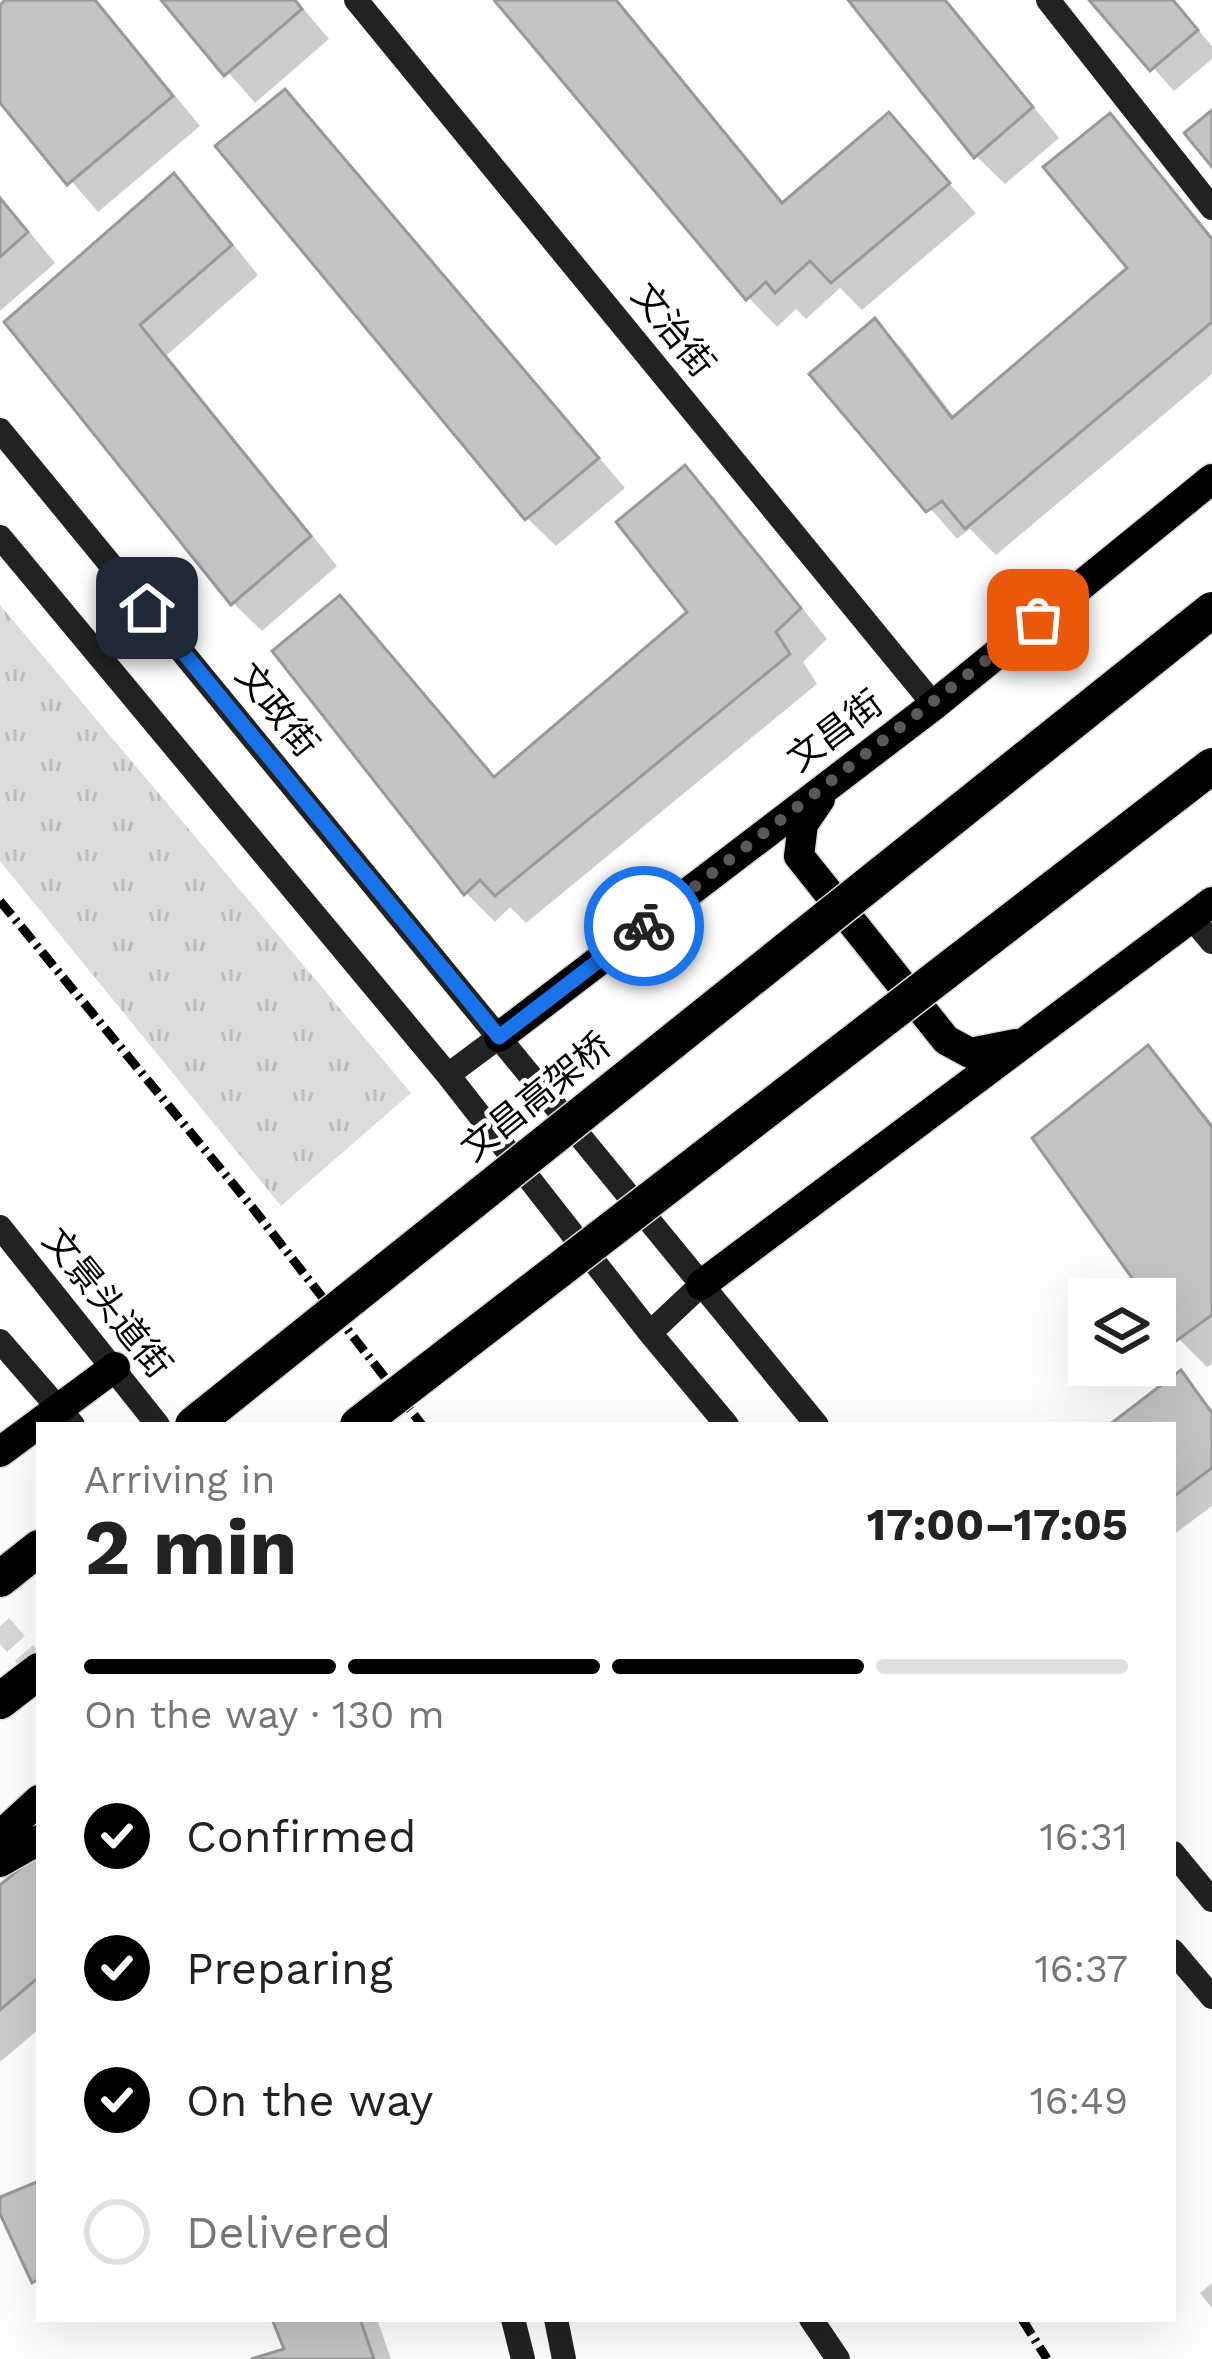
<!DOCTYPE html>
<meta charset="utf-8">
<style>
body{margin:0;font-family:"Work Sans","Noto Sans SC",sans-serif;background:#f6f6f6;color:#222;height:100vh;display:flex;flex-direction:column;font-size:45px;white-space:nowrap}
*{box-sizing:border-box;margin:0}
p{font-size:39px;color:#767676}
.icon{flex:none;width:66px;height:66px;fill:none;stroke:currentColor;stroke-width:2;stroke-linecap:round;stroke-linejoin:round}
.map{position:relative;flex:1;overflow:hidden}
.panel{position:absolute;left:36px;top:1422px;width:1140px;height:900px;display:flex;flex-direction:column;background:#fff;border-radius:0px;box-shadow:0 12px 48px #0002}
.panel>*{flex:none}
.tools{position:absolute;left:1068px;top:1278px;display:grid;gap:24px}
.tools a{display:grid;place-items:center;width:108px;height:108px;border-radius:0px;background:#fff;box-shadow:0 12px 48px #0002;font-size:60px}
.pin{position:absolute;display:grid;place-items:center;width:102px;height:102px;color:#fff;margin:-51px;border-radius:24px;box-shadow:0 6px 18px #0006}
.courier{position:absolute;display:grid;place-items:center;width:120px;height:120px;margin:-60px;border:9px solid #1a73e8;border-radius:50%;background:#fff;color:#222;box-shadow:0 3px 15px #0007}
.head em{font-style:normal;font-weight:700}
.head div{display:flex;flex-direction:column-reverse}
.head{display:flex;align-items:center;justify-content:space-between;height:204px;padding:0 48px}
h1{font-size:78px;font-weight:700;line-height:90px}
.bar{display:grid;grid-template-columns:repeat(4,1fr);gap:18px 12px;align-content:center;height:144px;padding:0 48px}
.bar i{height:15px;border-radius:9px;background:#e0e0e0}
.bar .on{background:#000}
.bar p{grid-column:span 4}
ol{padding:0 48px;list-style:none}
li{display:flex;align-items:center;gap:36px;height:132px}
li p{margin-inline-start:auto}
li .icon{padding:12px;border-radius:50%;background:#000;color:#fff;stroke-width:4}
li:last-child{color:#767676}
li i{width:66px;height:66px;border:6px solid #e0e0e0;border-radius:50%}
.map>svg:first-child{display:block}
</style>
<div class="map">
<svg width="1212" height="2359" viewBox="0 0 1212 2359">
<defs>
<pattern id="park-tufts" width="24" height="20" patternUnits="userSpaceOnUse" patternTransform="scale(3)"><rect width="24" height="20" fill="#dcdcdc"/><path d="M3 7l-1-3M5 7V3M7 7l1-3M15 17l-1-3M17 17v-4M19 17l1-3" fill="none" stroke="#bbb"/></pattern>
</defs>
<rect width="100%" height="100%" fill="#fff"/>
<path fill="url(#park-tufts)" d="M 0,605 L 411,1093 L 281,1206 L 0,861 Z"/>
<path fill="#0003" d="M 10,0 L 97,0 L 200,126 L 98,212 L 0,98 L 0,9 Z
M 165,0 L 296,0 L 329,39 L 255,103 Z
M 498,0 L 618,0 L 785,204 L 888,116 L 976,213 L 862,310 L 840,288 L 806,319 L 796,309 L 777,327 L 749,298 Z
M 852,0 L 947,0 L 1059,138 L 1005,184 L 976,156 Z
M 1093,0 L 1173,0 L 1212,46 L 1212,59 L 1174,91 Z
M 285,93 L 314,122 L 625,488 L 556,546 L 527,518 Z
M 1110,117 L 1138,146 L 1212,237 L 1212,374 L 996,555 L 970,529 L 957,539 L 814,374 L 875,322 L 903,350 L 955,418 L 1131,269 Z
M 174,177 L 202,205 L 258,275 L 167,355 L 337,566 L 262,631 L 233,603 L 8,323 Z
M 0,196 L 55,263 L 0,311 Z
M 685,469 L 713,497 L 827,639 L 803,662 L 817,684 L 526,923 L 510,907 L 495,922 L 466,893 L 276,652 L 340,599 L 496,779 L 691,612 Z
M 1148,1049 L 1212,1123 L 1212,1364 L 1207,1367 L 1179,1339 L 1155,1305 L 1155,1299 L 1151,1299 Z
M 1181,1374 L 1212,1409 L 1212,1506 L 1173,1535 L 1173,1425 L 1114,1425 Z
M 39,1857 L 39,2029 L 0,2062 L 0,1889 Z
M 1212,2283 L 1212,2308 L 1200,2293 Z
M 275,2319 L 377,2319 L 391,2359 L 261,2359 L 288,2351 Z"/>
<path fill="#c4c4c4" stroke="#999" stroke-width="3" d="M 5,0 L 95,0 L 173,96 L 67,185 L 0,103 L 0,5 Z
M 161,0 L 295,0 L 302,9 L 224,76 Z
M 494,0 L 616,0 L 782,203 L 889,112 L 950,183 L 831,283 L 810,261 L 775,293 L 766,282 L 746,300 Z
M 848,0 L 945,0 L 1033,107 L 974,158 Z
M 1089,0 L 1173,0 L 1198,30 L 1150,71 Z
M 285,89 L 599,458 L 525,520 L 215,146 Z
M 1212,110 L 1212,167 L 1184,133 Z
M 1110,113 L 1212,239 L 1212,322 L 965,529 L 942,501 L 926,512 L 809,374 L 875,318 L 952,418 L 1127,268 L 1043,167 Z
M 174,173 L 232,245 L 140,325 L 311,536 L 231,605 L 4,322 Z
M 0,198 L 28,232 L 0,257 Z
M 685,465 L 801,608 L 776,632 L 790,654 L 495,896 L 480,880 L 464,895 L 272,651 L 340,595 L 494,777 L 687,612 L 616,522 Z
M 1148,1045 L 1212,1127 L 1212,1315 L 1176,1341 L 1155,1310 L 1155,1299 L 1147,1299 L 1032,1138 Z
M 1181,1370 L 1212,1413 L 1212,1468 L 1173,1497 L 1173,1425 L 1109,1425 Z
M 39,1853 L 39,1977 L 0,2010 L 0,1885 Z
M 39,2181 L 39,2279 L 32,2283 L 0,2214 L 0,2197 Z
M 272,2319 L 360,2319 L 374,2359 L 251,2359 L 284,2349 Z"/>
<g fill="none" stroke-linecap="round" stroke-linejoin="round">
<path stroke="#d9d9d9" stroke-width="24" stroke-dasharray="24 12" stroke-linecap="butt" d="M 0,1626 L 39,1670"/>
<defs>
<path id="primary" d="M 820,799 L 803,824 L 799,856 L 946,1040 L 970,1053 L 1016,1044
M 499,1037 L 934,705 L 1212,479
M 701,1285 L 1212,902
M 0,1452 L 115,1367
M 0,1836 L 39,1800
M 0,1862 L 39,1840"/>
<path id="highway" d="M 0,1579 L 39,1548
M 0,1701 L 39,1671"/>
</defs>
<use href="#primary" stroke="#dbdbdb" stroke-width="33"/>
<use href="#highway" stroke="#dbdbdb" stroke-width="39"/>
<path stroke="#777" stroke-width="6" stroke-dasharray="3 6" stroke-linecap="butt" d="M 435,1425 L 441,1425"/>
<path stroke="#222" stroke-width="24" d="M 356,0 L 934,705
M 1048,0 L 1212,208
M 0,430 L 817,1425
M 0,537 L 448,1075 L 650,1333 L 727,1425
M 1192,918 L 1212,942
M 448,1075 L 499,1037
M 0,1227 L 158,1425
M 650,1333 L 701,1285
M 0,1341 L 73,1425
M 1173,1853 L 1212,1900
M 1173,1951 L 1212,1997
M 513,2319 L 523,2359
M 556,2319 L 564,2359
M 811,2319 L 838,2359"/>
<use href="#primary" stroke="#000" stroke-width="30"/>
<use href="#highway" stroke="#000" stroke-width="36"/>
<path stroke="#000" stroke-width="9" stroke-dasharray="18 6 3 6" stroke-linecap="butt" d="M 0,901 L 252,1207 L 422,1425
M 1022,2319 L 1047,2359"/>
<defs>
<path id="highway-bridge" d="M 193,1425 L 1212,610
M 358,1425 L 1212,766"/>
</defs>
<use href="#highway-bridge" stroke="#dbdbdb" stroke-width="39" stroke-linecap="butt"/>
<use href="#highway-bridge" stroke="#000" stroke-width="36"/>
</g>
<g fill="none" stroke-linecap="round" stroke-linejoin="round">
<path stroke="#595959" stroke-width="12" stroke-dasharray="0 21.6" d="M 644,926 L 1038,620"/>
<path stroke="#1a73e8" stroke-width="15" d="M 147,608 L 499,1037 L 644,926"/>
</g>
<g text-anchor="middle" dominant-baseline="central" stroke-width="9" stroke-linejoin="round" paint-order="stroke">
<g font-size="36" fill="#000" stroke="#fff">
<text transform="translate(673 330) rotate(51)">文治街</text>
<text transform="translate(277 710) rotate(51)">文政街</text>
<text transform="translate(835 731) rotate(-37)">文昌街</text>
<text transform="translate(536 1097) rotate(-39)">文昌高架桥</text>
<text transform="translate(107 1303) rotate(51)">文景头道街</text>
</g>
</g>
</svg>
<div class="tools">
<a><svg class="icon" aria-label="layers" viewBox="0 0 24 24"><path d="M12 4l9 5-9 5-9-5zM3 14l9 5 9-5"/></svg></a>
</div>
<div class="pin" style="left:1038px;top:620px;background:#ea580c"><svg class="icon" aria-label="bag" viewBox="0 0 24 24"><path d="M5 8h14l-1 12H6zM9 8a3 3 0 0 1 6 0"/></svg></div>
<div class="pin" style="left:147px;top:608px;background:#1f2937"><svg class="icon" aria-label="home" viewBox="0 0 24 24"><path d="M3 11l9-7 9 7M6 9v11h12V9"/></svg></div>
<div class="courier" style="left:644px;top:926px"><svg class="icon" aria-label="bike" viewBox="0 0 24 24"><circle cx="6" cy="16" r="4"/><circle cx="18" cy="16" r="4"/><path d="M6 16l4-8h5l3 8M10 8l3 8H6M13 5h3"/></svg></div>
<section class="panel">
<div class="head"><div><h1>2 min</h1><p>Arriving in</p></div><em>17:00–17:05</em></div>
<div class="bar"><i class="on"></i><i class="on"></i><i class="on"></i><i></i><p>On the way · 130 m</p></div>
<ol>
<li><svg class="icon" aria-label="check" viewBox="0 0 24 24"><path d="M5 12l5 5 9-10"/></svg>Confirmed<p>16:31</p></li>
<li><svg class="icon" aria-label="check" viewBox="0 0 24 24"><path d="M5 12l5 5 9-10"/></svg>Preparing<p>16:37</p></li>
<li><svg class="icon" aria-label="check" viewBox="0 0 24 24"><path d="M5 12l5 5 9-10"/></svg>On the way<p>16:49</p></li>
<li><i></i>Delivered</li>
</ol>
</section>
</div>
